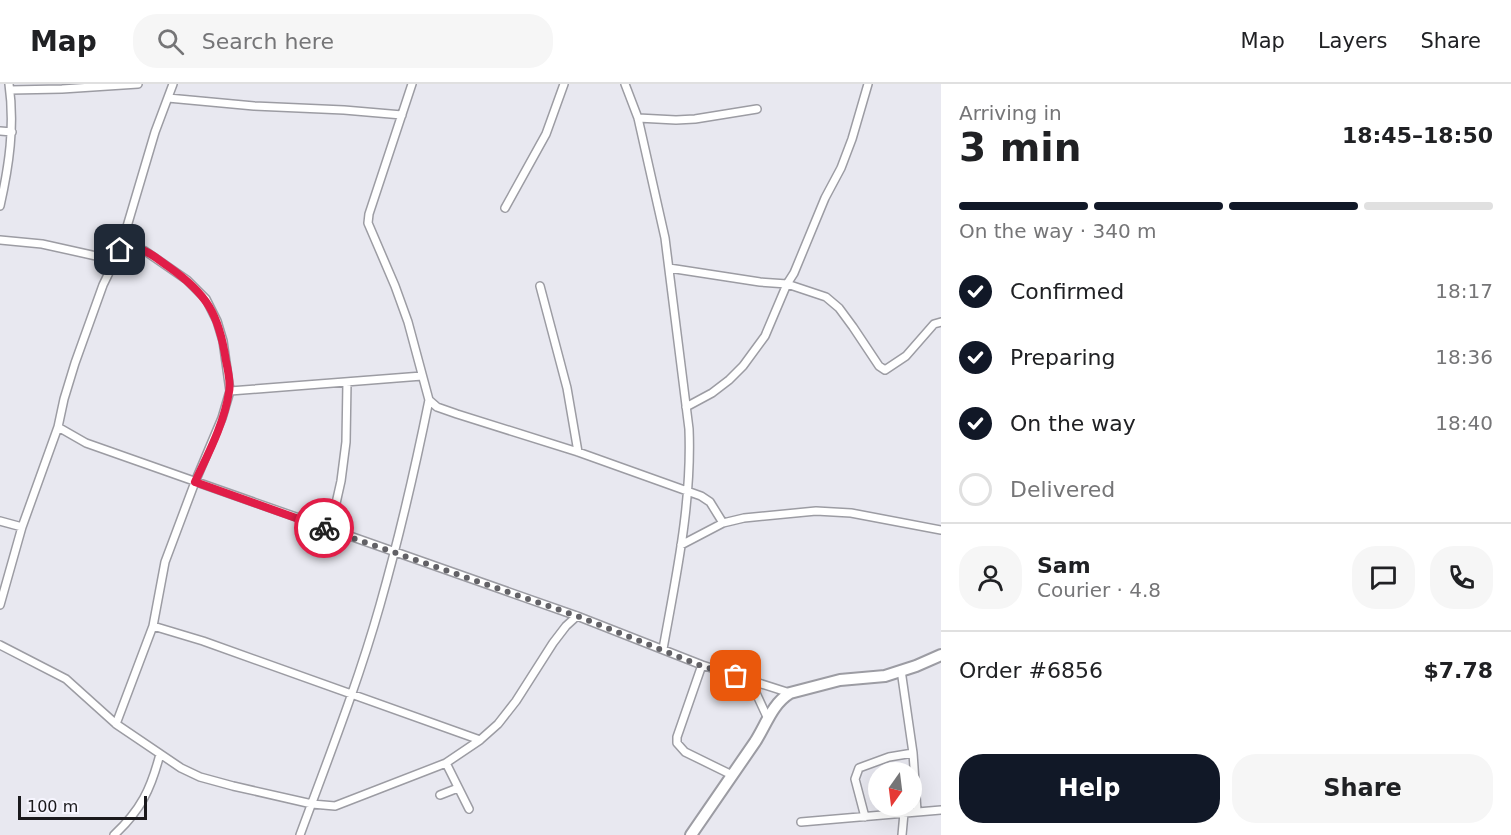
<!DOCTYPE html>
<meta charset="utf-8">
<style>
body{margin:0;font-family:"DejaVu Sans",sans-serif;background:#f6f6f6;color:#202124;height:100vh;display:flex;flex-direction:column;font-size:22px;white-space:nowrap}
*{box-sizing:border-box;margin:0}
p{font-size:20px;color:#757577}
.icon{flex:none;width:33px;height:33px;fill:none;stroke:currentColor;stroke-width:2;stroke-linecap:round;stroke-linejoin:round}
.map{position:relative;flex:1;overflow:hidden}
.drawer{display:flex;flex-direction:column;background:#fff;width:570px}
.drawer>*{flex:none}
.needle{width:39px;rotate:194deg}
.fabs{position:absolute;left:868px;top:678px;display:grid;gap:12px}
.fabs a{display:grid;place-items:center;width:54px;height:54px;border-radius:50%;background:#fff;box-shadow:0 6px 24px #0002;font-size:30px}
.scale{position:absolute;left:18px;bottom:15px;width:129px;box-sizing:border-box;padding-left:6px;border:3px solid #1a191c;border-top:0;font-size:16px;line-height:21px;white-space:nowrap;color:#1a191c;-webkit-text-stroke:4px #f6f5fe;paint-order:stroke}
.pin{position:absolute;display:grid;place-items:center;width:51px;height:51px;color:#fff;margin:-26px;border-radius:12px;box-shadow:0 3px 9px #0006}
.courier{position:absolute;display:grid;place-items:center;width:60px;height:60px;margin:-30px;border:4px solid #e11d48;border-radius:50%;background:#fff;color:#222;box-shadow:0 2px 8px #0007}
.overview em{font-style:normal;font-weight:700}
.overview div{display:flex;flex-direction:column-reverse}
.overview{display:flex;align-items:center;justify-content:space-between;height:102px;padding:0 18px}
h1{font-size:39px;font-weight:700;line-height:45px}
.bar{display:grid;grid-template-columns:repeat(4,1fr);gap:9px 6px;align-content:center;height:72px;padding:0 18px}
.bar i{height:8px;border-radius:4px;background:#e0e0e0}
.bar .active{background:#111827}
.bar p{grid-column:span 4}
.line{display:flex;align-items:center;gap:15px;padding:0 18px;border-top:2px solid #e0e0e0}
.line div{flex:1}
.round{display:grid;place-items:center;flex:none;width:63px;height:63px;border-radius:24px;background:#f6f6f6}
ol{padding:0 18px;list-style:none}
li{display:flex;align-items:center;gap:18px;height:66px}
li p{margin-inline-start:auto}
li .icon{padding:6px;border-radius:50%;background:#111827;color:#fff;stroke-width:4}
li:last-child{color:#757577}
li i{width:33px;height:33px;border:3px solid #e0e0e0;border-radius:50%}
.primary-button{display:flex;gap:12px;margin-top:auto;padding:12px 18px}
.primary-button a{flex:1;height:69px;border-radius:24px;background:#111827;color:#fff;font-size:24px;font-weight:700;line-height:69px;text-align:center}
.primary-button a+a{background:#f6f6f6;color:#202124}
header{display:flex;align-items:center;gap:36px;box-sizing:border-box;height:84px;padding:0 30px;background:#fff;border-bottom:2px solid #e0e0e0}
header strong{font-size:28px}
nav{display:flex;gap:33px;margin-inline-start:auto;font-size:21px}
.search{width:420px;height:54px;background:#f6f6f6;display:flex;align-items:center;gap:15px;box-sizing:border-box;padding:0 21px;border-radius:24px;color:#757577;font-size:22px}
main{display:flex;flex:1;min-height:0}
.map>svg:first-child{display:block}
</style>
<header>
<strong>Map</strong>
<div class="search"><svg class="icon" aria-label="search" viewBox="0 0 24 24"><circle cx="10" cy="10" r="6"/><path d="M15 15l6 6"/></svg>Search here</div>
<nav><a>Map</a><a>Layers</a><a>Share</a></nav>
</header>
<main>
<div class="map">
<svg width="941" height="751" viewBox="0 0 941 751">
<rect width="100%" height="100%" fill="#e8e8f0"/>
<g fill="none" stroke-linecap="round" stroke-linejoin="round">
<defs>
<path id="street" d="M 412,0 L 369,130 L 368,139 L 395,202 L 408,238 L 429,316 L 437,323 L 457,330 L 578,368 L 701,412 L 710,418 L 723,439
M 625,0 L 638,34 L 665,154 L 689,345 C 692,420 676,492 663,565
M 10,6 L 62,5 L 138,0
M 168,14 L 254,22 L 344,26 L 402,31
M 638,34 L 676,36 L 695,35 L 757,25
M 0,47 L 12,48
M 0,122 C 9,82 15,42 9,0
M 505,124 L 546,50 L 564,0
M 0,156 L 42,160 L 114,176
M 120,166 L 155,48 L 173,0
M 669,184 L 760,198 L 787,200 L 826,213 L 839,224 L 853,243 L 879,282 L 885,286 L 906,272 L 934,240 L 941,238
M 540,202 L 567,304 L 578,368
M 230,307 L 422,292
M 686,323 L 712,309 L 729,296 L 743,282 L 765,252 L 787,200 L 794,189 L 825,114 L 841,84 L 852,55 L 868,0
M 58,343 L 86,359 L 577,532 L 702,581 L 790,609
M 0,437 L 22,443
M 330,446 L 341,397 L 346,358 L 347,298
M 681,461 L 723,439 L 744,434 L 816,427 L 851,429 L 941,446
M 0,521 L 22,443 L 58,343 L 64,315 L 75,279 L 103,201 L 120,166 L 134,162 L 145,167 L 187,196 L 206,215 L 217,237 L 223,257 L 230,307 L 222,334 L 195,398 L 165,478 L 153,542 L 116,640
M 153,542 L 203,557 L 480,656
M 0,561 L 66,595 L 116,640 L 181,684 L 200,693 L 233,702 L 312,720 L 335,722 L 446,679 L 480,656 L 498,640 L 516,617 L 553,559 L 566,542 L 577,532
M 702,581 L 677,653 L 677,659 L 685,668 L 732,691
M 901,586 L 913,669 L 917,727
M 754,597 L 756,609 L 768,635
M 446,679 L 469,725
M 440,711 L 458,704
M 865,733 L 855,695 L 859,684 L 889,673 L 913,669
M 801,738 L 941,726
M 114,751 C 141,726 151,705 160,670
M 300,751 C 328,675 358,599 380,521 C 399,454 415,385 429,316
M 902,751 L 904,729"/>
<path id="secondary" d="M 691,751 C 712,720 734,689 755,658 C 766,641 772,620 790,609 L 840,596 L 885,592 L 916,582 L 941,571"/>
</defs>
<use href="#street" stroke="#9c9ca3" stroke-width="10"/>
<use href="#secondary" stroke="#9c9ca3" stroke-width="14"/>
<use href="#street" stroke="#fff" stroke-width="7"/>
<use href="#secondary" stroke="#fff" stroke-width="10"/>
</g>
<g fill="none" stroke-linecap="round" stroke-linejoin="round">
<path stroke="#626166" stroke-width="6" stroke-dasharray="0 10.8" d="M 324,444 L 577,532 L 702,582 L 736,592"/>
<path stroke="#e11d48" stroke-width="8" d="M 120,166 C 140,159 152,171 169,183 C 207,210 219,230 226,277 C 228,286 231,299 229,308 C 224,340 208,370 195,398 L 324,444"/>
</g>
</svg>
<div class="fabs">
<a><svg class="needle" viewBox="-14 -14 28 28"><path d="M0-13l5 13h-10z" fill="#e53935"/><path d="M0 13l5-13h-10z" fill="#757577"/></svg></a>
</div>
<div class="scale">100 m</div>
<div class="pin" style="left:736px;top:592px;background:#ea580c"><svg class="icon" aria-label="bag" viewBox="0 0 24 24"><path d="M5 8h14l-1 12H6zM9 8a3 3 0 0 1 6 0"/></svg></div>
<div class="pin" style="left:120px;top:166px;background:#1f2937"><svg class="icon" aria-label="home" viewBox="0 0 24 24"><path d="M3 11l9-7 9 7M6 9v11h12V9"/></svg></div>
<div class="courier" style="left:324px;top:444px"><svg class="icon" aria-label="bike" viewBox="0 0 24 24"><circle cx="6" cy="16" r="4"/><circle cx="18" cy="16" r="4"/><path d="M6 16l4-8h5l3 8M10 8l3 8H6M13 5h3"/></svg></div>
</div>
<section class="drawer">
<div class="overview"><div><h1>3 min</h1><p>Arriving in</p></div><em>18:45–18:50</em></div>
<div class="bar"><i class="active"></i><i class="active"></i><i class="active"></i><i></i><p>On the way · 340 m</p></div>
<ol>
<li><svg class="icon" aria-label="check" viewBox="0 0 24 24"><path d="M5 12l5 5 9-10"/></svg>Confirmed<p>18:17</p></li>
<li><svg class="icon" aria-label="check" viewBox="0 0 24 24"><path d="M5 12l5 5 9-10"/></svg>Preparing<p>18:36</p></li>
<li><svg class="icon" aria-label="check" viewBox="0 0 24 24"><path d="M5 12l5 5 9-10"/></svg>On the way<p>18:40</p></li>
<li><i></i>Delivered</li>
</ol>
<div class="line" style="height:108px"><a class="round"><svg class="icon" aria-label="person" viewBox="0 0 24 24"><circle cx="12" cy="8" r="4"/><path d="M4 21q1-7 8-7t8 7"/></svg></a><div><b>Sam</b><p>Courier · 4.8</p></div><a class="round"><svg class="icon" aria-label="chat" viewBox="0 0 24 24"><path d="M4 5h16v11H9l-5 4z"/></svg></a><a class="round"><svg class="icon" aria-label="phone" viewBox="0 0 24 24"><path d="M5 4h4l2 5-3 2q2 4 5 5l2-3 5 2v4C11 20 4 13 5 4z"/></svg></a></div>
<div class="line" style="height:78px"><div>Order #6856</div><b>$7.78</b></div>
<div class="primary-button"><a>Help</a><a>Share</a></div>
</section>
</main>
